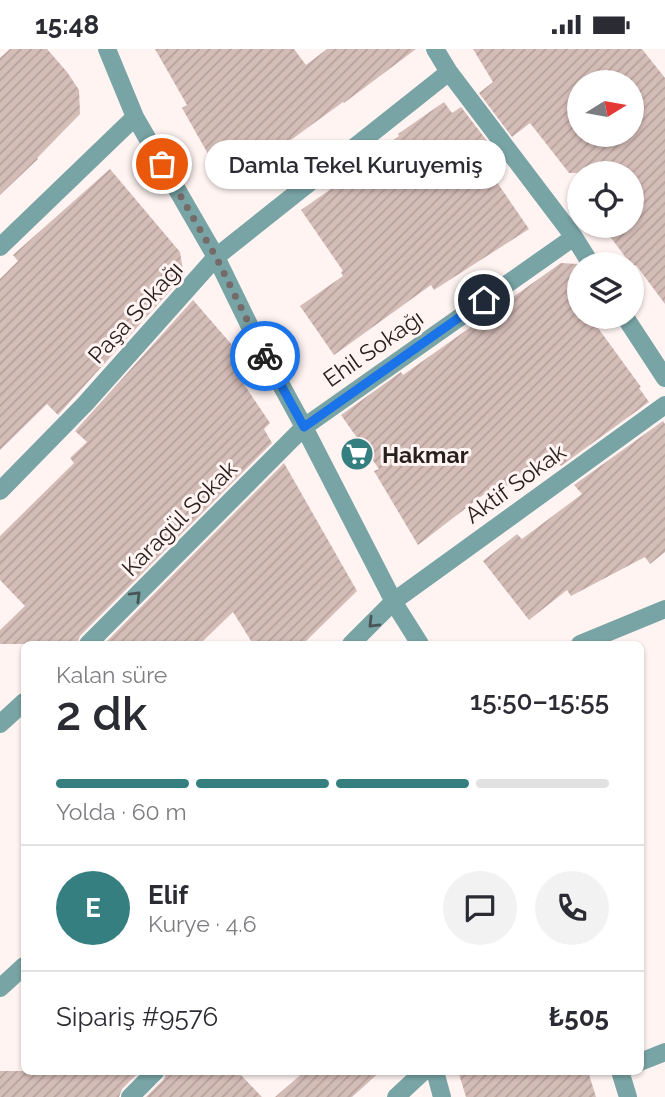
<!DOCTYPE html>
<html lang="tr">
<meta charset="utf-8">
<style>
body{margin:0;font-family:Raleway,sans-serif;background:#f2f2f3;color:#2b2b33;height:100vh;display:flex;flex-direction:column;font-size:26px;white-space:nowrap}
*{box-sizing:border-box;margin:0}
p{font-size:23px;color:#7c7c81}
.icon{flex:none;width:38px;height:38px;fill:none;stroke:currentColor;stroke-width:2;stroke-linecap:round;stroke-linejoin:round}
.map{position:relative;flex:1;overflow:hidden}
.side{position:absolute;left:21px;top:592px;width:623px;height:434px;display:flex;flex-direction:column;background:#fff;border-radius:10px;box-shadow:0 2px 5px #0004}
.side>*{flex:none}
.needle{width:46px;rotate:79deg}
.controls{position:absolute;left:567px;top:21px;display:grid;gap:14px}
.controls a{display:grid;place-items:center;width:77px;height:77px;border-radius:50%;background:#fff;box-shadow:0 2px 5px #0004;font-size:35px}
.pin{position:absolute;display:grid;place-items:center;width:60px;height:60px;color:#fff;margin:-30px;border:4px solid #fff;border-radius:50%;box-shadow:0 2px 7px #0007}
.courier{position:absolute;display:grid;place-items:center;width:70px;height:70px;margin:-35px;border:5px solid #1a73e8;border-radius:50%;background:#fff;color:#222;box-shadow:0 2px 9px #0007}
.bubble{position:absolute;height:49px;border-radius:24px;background:#fff;box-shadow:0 2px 5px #0004;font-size:23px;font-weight:600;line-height:49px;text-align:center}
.summary em{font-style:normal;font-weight:600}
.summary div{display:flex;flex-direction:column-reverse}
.summary{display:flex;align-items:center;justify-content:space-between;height:119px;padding:0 35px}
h1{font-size:46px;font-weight:600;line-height:52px}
.bar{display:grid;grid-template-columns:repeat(4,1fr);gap:10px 7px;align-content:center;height:84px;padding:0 35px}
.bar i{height:9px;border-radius:5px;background:#e1e1e2}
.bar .active{background:#367f81}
.bar p{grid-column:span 4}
.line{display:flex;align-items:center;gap:18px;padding:0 35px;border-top:2px solid #e1e1e2}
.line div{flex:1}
.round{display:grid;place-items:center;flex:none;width:74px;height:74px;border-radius:37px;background:#f2f2f3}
.status{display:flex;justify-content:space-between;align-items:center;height:49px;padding:0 35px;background:#fff;direction:ltr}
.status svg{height:19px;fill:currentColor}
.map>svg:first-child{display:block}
</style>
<div class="status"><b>15:48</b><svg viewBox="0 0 49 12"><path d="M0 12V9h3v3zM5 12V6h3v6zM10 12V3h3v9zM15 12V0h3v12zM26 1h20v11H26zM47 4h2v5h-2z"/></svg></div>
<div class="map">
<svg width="665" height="1048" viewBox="0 0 665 1048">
<defs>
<pattern id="building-hatch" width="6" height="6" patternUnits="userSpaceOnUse" patternTransform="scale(1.75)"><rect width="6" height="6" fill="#d4bcb7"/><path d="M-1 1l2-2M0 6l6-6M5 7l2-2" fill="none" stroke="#b6a19d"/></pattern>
</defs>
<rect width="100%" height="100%" fill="#fff4f2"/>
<path fill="url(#building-hatch)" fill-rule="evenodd" d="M 10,0 L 47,0 L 67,23 L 79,41 L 80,65 L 37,109 L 38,110 L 0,146 L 0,9 Z
M 155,0 L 294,0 L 306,16 L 327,0 L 416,0 L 344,54 L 343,53 L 284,96 L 290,106 L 247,135 L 220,126 L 182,59 L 187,56 Z
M 473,0 L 642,0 L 665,29 L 665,255 L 636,216 L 633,218 L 608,185 L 619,177 L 632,177 L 632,124 L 569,124 L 530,74 L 512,88 L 479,44 L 493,33 ZM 579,33 L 632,33 L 632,86 L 579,86 Z
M 444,53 L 452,64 L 461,58 L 494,101 L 481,110 L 529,180 L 434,241 L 431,236 L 334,306 L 300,257 L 343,227 L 341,223 L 343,222 L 301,161 L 351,126 L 349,122 L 399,87 L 398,85 Z
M 110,120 L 180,203 L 183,222 L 175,229 L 178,233 L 58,366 L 47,355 L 0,401 L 0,230 L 18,212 L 13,206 Z
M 561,214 L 578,215 L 579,218 L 579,268 L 590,268 L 641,338 L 639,339 L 649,353 L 561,417 L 551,405 L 500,442 L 496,436 L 418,496 L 374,422 L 379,420 L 341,366 L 401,323 L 403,326 Z
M 193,251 L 246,312 L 235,322 L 270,374 L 264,380 L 272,394 L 80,587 L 77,595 L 0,595 L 0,581 L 25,557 L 0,531 L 0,487 L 74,414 L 70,409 L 87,393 L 75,382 Z
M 663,372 L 665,375 L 665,503 L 650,515 L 645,508 L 571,547 L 567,541 L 529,571 L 483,512 L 517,485 L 522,490 L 582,445 L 574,436 Z
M 284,414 L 357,542 L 303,595 L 253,595 L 233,563 L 200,595 L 104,595 Z
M 0,1022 L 140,1022 L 122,1040 L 119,1048 L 0,1048 Z
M 167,1022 L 237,1022 L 262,1048 L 146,1048 L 164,1030 Z
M 305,1022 L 381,1022 L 352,1048 L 275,1048 Z
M 458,1022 L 588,1022 L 596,1048 L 466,1048 Z"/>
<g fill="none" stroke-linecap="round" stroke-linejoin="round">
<path stroke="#79a4a5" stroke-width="18" d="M 107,0 L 135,68 L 216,208 L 256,290 L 304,378 L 396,557 L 420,595
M 435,0 L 449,23 L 574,188 L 591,215
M 0,198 L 135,68
M 625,268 L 665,329
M 0,442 L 85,355 L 216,208 L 449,23
M 88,595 L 304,378 L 574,188
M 351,595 L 394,552 L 665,356
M 580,595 L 665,560
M 0,675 L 24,653
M 0,939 L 24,917
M 640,1013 L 665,1003
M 435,1022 L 442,1048
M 620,1022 L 628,1048
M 130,1048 L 156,1022
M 396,1048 L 424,1022"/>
</g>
<defs><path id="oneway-chevron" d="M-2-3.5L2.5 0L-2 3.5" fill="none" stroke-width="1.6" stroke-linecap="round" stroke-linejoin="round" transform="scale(1.75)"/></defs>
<g stroke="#495554">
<use href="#oneway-chevron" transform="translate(136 547) rotate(-45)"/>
<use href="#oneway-chevron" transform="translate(373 574) rotate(135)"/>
</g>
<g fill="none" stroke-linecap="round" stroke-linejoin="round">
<path stroke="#746a68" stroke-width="7" stroke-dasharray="0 12.6" d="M 162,115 L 216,208 L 265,307"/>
<path stroke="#1a73e8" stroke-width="9" d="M 265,307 L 304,378 L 484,251"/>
</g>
<defs>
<symbol id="supermarket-disc" viewBox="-11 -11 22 22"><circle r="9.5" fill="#367f81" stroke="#fff4f2"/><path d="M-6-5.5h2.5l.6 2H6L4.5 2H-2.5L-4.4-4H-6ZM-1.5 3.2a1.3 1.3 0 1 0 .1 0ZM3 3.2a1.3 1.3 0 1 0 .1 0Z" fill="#fff"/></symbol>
</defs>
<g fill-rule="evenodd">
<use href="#supermarket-disc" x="338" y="386" width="38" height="38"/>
</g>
<g text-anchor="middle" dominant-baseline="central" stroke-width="6" stroke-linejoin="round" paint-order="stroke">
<g font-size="23" fill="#29201e" stroke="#fff4f2">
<text transform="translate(135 263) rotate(-48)">Paşa Sokağı</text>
<text transform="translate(373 299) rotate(-35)">Ehil Sokağı</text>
<text transform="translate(515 434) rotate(-36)">Aktif Sokak</text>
<text transform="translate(179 469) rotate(-45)">Karagül Sokak</text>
</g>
<g font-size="23" font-weight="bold" fill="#29201e" stroke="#fff4f2" text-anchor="start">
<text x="382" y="405">Hakmar</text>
</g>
</g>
</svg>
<div class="controls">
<a><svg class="needle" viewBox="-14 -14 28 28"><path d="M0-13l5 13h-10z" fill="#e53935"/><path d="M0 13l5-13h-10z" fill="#7c7c81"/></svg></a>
<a><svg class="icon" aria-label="locate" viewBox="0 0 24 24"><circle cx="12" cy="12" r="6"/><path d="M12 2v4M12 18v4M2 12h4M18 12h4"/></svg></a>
<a><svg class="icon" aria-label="layers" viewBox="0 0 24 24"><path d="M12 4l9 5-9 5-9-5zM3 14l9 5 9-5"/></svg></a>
</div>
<div class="pin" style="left:162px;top:115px;background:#ea580c"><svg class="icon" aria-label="bag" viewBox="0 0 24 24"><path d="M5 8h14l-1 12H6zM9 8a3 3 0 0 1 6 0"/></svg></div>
<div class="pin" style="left:484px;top:251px;background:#1f2937"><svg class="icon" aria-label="home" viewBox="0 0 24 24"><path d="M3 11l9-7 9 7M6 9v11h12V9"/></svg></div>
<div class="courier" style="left:265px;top:307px"><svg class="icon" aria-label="bike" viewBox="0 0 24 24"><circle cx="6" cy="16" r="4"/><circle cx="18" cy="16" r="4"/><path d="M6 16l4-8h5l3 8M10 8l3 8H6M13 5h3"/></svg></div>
<div class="bubble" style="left:205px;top:91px;width:301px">Damla Tekel Kuruyemiş</div>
<section class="side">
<div class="summary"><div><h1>2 dk</h1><p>Kalan süre</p></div><em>15:50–15:55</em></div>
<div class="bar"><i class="active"></i><i class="active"></i><i class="active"></i><i></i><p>Yolda · 60 m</p></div>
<div class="line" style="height:126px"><b class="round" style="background:#367f81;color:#fff">E</b><div><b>Elif</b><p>Kurye · 4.6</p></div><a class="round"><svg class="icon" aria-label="chat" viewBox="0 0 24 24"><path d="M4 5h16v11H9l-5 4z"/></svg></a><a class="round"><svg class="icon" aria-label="phone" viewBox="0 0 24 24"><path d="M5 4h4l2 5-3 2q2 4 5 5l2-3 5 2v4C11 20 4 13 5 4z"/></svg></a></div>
<div class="line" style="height:91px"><div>Sipariş #9576</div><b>₺505</b></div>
</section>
</div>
